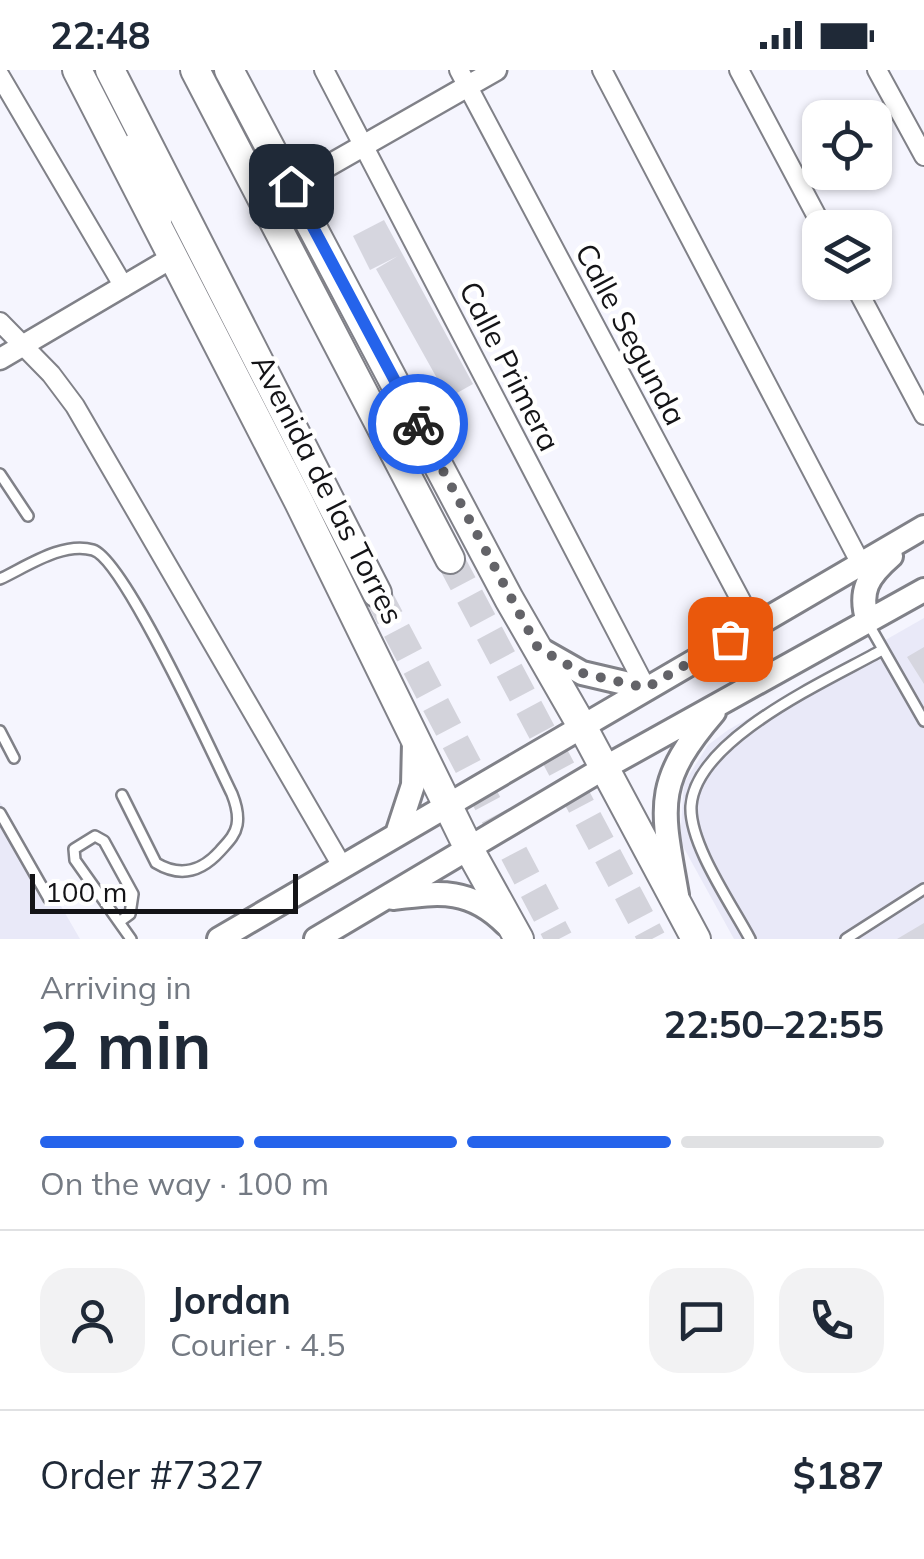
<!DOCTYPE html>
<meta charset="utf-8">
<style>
body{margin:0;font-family:Mulish,sans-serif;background:#f2f2f3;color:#1f2937;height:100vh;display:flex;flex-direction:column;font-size:38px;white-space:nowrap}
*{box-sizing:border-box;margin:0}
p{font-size:32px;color:#747a83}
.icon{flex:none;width:55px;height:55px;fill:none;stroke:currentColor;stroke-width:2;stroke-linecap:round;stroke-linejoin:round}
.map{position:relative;height:869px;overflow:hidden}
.sheet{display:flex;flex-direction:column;background:#fff;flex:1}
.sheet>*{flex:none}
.tools{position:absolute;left:802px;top:30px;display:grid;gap:20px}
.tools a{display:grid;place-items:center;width:90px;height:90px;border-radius:20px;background:#fff;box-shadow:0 2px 8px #0004;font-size:50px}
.scale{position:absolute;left:30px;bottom:25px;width:268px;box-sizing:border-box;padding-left:10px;border:5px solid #141417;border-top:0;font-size:28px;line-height:35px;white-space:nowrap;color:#141417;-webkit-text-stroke:8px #fff;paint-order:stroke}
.pin{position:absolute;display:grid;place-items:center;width:85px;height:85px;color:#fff;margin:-42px;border-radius:20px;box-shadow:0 5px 15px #0006}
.courier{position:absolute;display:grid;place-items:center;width:100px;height:100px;margin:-50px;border:8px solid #2563eb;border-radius:50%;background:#fff;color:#222;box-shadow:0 2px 12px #0007}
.overview em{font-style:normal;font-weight:700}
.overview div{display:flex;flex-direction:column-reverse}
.overview{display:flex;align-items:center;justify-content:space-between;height:170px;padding:0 40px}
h1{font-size:65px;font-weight:700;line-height:75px}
.bar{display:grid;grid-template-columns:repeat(4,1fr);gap:15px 10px;align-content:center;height:120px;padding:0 40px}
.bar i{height:12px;border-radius:8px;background:#e0e1e3}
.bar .current{background:#2563eb}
.bar p{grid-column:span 4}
.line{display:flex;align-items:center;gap:25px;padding:0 40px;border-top:2px solid #e0e1e3}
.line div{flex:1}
.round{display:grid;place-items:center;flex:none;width:105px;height:105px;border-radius:30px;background:#f2f2f3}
.status{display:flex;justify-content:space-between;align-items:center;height:70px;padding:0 50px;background:#fff;direction:ltr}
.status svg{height:28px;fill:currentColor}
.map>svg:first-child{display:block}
</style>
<div class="status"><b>22:48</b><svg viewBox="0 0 49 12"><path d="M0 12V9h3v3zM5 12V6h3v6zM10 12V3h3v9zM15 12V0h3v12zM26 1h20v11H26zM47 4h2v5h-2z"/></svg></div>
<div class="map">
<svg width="924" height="869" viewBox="0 0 924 869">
<rect width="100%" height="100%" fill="#f5f5fe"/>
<path fill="#e9e9f8" d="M 924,548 L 924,869 L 734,869 L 680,771 L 684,713 L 708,675 L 728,660 Z
M 0,732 L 17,760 L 80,869 L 0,869 Z"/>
<path fill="#d6d6df" d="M 384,150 L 473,314 L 448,328 L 376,199 L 398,186 L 370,200 L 353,166 Z
M 924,577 L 924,614 L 907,587 Z
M 924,853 L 924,869 L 897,869 Z"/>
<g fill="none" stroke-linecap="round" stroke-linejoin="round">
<path stroke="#d3d3db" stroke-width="28" stroke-dasharray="28 14" stroke-linecap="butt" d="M 450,489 L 652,869
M 377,523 L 559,869"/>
<defs>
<path id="service" d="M 0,404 L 28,446
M 0,509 C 26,497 63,471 93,480 C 124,489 213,685 232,724 C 236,734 239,744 237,755 C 235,766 227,773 220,781 C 202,801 181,808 156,793 L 122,725
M 868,553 L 924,651
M 0,661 L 14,688
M 0,743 L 49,829
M 119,852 L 130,844 L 133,824 L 104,771 L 95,766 L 74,779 L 75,790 L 131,869
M 750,869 C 732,835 689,774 691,736 C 696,668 829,610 882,580
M 846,869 L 924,819"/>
<path id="minor" d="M 324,0 L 646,618
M 459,0 L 754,555
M 602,0 L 861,494
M 739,0 L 823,158
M 877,0 L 924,86
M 0,6 L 124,217
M 853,212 L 924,345
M 0,252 L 51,304 L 75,336 L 342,796"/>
<path id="tertiary" d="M 291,117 L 496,0
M 0,289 L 175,186"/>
<path id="secondary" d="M 868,552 C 858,521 868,506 891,486
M 538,578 L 582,603 L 646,618
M 397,764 L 413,715 L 414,673
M 677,825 C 662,738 652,714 714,642
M 393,828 C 441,822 470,818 506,854
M 219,869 L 924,457
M 316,869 L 604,698 L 924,520"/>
<path id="primary" d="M 77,0 L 299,432 L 469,779 L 519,869
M 229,0 L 509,529 L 582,656 L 696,869"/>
<path id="trunk" d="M 110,0 L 377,523
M 195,0 L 450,489
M 137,76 L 157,152"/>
</defs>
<use href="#service" stroke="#808188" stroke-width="14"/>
<use href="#minor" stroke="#808188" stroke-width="22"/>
<use href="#tertiary" stroke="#808188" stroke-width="25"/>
<use href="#secondary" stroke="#808188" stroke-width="28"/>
<use href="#primary" stroke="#808188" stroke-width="32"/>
<use href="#trunk" stroke="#808188" stroke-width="32"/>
<use href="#service" stroke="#fff" stroke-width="9"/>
<use href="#minor" stroke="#fff" stroke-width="18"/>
<use href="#tertiary" stroke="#fff" stroke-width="20"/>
<use href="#secondary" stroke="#fff" stroke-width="22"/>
<use href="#primary" stroke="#fff" stroke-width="28"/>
<use href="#trunk" stroke="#fff" stroke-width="28"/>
</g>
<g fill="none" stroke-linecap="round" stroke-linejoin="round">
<path stroke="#636368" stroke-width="10" stroke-dasharray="0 18" d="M 418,354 L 538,578 L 582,603 L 646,618 L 730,569"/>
<path stroke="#2563eb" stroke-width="12" d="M 291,116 L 418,354"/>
</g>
<g text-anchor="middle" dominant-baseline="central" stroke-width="9" stroke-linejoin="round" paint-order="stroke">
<g font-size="30" fill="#141417" stroke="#fff">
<text transform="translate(631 264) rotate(62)">Calle Segunda</text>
<text transform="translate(510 296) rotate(63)">Calle Primera</text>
<text transform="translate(328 419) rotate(63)">Avenida de las Torres</text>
</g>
</g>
</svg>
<div class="tools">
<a><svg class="icon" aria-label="locate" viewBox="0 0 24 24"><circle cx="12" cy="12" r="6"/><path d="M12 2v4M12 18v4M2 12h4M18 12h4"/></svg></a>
<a><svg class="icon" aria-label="layers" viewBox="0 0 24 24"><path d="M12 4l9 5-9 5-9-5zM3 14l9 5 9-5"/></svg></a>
</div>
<div class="scale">100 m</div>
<div class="pin" style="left:730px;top:569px;background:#ea580c"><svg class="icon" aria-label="bag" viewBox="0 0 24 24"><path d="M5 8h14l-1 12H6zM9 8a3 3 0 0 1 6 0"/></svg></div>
<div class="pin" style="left:291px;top:116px;background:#1f2937"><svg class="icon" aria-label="home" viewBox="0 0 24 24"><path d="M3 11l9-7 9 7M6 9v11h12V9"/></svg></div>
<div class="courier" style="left:418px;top:354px"><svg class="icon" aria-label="bike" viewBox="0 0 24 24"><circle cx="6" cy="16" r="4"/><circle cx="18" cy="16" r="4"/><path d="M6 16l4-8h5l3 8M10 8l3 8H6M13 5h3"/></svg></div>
</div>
<section class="sheet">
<div class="overview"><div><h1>2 min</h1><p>Arriving in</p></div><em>22:50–22:55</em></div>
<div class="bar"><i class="current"></i><i class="current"></i><i class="current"></i><i></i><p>On the way · 100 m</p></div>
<div class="line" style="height:180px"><a class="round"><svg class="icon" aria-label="person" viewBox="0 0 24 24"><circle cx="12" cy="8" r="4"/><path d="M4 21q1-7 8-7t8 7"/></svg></a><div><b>Jordan</b><p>Courier · 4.5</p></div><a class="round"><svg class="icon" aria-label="chat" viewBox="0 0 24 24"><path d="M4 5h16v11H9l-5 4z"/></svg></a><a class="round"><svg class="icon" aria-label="phone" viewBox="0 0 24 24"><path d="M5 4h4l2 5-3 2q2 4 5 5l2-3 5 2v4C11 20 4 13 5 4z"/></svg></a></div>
<div class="line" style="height:130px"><div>Order #7327</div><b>$187</b></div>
</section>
